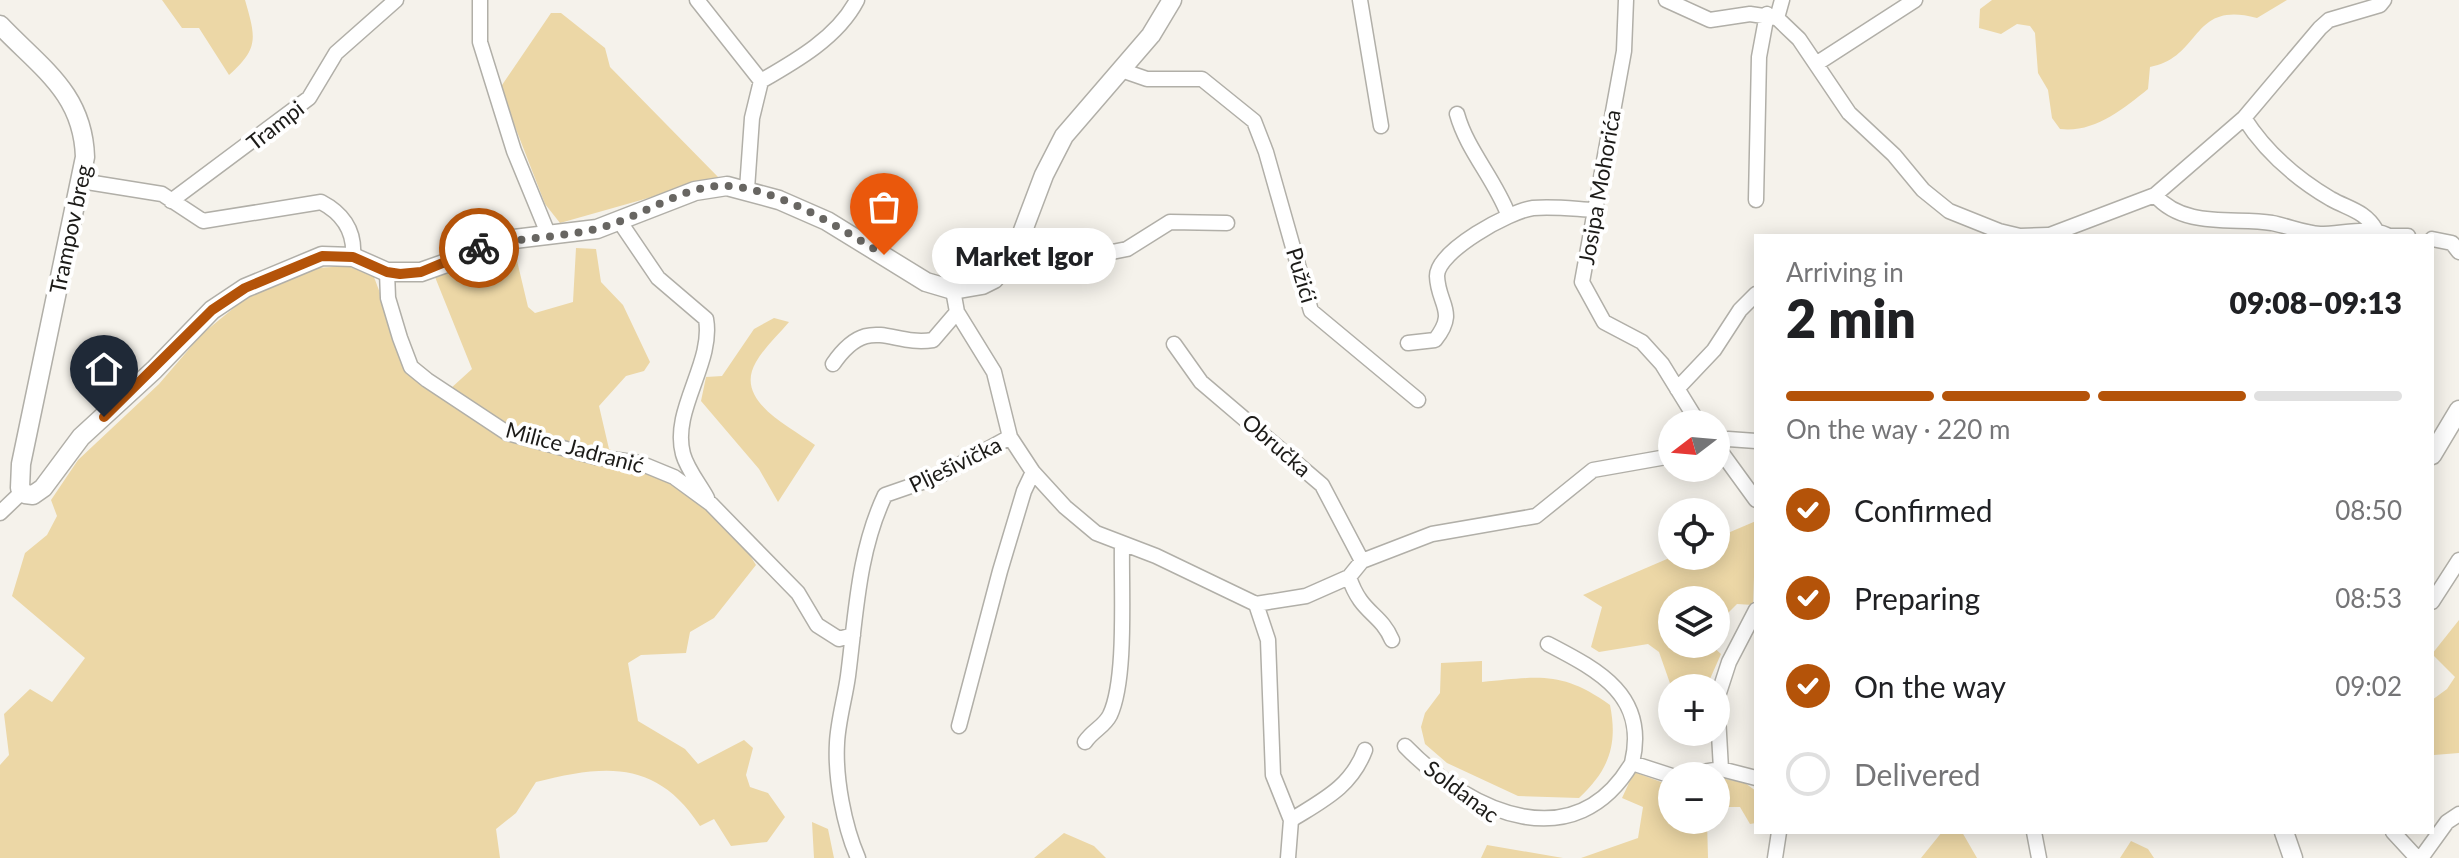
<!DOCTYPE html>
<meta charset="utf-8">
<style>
body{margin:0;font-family:Lato,sans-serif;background:#f2f2f2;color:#202124;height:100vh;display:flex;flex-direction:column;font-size:30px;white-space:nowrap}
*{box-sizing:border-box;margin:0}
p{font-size:26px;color:#757577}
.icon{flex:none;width:44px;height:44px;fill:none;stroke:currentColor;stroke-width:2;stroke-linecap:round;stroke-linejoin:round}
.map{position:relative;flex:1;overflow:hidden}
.panel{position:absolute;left:1754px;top:234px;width:680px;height:600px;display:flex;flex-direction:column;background:#fff;border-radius:0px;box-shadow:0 4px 20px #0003}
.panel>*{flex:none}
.needle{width:52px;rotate:254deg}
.tools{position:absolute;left:1658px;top:410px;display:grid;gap:16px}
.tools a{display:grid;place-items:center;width:72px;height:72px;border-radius:50%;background:#fff;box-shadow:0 4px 20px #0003;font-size:40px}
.pin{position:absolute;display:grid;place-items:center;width:68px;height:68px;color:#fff;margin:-82px -34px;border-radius:50% 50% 50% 0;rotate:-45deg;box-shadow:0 0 8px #0007}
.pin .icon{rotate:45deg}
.courier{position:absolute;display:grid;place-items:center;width:80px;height:80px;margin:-40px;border:6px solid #b45309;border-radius:50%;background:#fff;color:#222;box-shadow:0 2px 10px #0007}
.bubble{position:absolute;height:56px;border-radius:28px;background:#fff;box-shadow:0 4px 20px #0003;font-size:26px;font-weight:800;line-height:56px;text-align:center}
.head em{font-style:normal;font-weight:800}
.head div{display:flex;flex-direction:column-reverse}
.head{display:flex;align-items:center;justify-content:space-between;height:136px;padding:0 32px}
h1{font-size:52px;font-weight:800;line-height:60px}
.bar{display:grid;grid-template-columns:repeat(4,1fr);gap:12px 8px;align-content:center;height:96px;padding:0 32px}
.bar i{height:10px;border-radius:6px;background:#e0e0e0}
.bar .active{background:#b45309}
.bar p{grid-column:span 4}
ol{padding:0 32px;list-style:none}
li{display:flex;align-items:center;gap:24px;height:88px}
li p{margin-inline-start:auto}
li .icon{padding:8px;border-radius:50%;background:#b45309;color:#fff;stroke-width:4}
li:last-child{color:#757577}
li i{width:44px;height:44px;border:4px solid #e0e0e0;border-radius:50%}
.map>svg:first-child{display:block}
</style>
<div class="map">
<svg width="2459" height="858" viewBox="0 0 2459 858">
<rect width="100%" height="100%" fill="#f5f2eb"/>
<path fill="#ecd7a6" d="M 162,0 L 245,0 C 256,38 259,48 229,75 L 199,28 L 182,28 Z
M 1992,0 L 2287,0 L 2257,18 C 2190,0 2203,57 2150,67 L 2148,89 C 2122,110 2094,133 2060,129 L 2052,118 L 2048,90 L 2038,73 L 2035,33 L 2030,26 L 2017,24 L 2001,34 L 1979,28 L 1980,9 Z
M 551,13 L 561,13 L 605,48 L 610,67 L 719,178 L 560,223 L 545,204 L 500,88 Z
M 514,248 L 528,307 L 535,313 L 573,302 L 576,248 L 596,249 L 601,282 L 623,305 L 650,362 L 644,371 L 626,376 L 599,406 L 609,449 L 671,474 L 736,533 L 756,565 L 714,618 L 690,632 L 686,653 L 641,655 L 628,663 L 638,721 L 685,749 L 698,764 L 744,740 L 753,748 L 746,775 L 750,787 L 768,793 L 785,817 L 767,842 L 731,846 L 714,819 L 700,826 C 656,759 605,765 536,782 L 516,813 L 496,829 L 500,858 L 0,858 L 0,765 L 9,755 L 4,714 L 30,689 L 52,702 L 85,658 L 12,596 L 25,553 L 47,535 L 57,516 L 51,500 L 78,460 L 159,384 L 202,334 L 252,293 L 316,268 L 348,266 L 374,277 L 400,347 L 450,389 L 472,369 L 435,277 Z
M 774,318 L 789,322 C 778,335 764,348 756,362 C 733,401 790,426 815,445 L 778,502 L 759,469 L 701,401 L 706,377 L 722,376 L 754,329 Z
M 1756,521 L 1753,605 L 1737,604 L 1716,625 L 1716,600 L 1672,600 L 1672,644 L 1710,644 L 1721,654 L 1706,688 L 1672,689 L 1659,652 L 1648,644 L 1599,652 L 1591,647 L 1602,607 L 1583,595 L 1674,556 L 1716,556 L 1716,538 Z
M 2459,620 L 2459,753 L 2434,755 L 2432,700 L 2447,689 L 2455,677 L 2432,654 Z
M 1482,661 L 1482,682 C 1538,677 1561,670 1610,705 C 1618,745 1609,770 1579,798 L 1518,796 L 1447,763 L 1425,744 L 1421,727 L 1425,713 L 1440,693 L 1441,663 Z
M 1634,772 L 1672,786 L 1672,820 L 1707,820 L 1708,858 L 1581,858 L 1638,838 L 1643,807 L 1622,798 Z
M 1716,777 L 1745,783 L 1756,791 L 1756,823 L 1750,824 L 1740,807 L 1716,807 Z
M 812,822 L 828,829 L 834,858 L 814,858 Z
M 1942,832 L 1962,832 L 1977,858 L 1921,858 Z
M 1064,833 L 1094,846 L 1106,858 L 1034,858 Z
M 2131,841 L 2148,849 L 2154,858 L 2120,858 Z
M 1487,845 L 1563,858 L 1481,858 Z"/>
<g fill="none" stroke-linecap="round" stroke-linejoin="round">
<defs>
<path id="street" d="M 480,0 L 480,42 L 514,151 L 549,236
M 697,0 L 761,81
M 1360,0 L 1381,126
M 1626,0 L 1624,51 L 1582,282 L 1604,322 L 1642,342 L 1662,364 L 1699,424
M 1666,0 L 1710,20 L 1750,14 L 1777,18 L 1799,39 L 1849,113 L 1894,155 L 1923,190 L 1949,211 L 1999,231 L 2020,236 L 2048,235
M 1777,18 L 1782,0
M 1816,64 L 1915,0
M 1121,70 L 1147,79 L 1202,79 L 1254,121 L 1266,152 L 1311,311 L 1418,400
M 1457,114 C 1467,150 1494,178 1508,214
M 2244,118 C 2265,151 2297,179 2331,199 C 2349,209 2365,211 2376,230
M 81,181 L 162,194 L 203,221 L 321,202 C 344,214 355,232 353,257
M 747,189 L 752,118 L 761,81 C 796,61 838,37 857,0
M 2155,195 C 2184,229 2234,217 2272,223 C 2288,226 2304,233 2320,234 C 2342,234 2368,226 2387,235
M 1756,200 L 1759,57 L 1767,14
M 171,201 L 309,98 L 336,53 L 396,0
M 620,222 L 658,278 L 706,319 C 714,363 671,410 683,454 C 687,469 700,485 707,498
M 2047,236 L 2155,195 L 2244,118 L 2320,28 L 2329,20 L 2380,5 L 2384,0
M 2386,236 L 2408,236
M 2432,239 L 2452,243 L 2459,252
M 1013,257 L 1059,270 L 1078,269 L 1092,256 L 1127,249 L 1170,222 L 1227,223
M 387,272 L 388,298 L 400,338 L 411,367 L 427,380 L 507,433 L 596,457 L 640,463 L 674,477 L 711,504 L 798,593 L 817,625 L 839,639 L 853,635
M 953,290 L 957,312 L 994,372 L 1010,437 L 1033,472 L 1065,507 L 1096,533 L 1156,556 L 1256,604 L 1306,596 L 1349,577 L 1362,561 L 1432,534 L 1536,516 L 1593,470 L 1672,456
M 1408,343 L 1435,340 C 1458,311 1438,305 1437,276 C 1437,251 1510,211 1533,208 C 1553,206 1575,209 1595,210
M 1174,344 L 1201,382 L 1322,485 L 1362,561
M 833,364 C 869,312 891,347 933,340 L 957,312
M 1677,389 L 1714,350 L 1740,310 L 1756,294
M 1716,443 L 1728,439 L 1756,441
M 1716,445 L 1756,500
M 0,513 L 22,492
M 1349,577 C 1361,614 1380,612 1392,640
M 2432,602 L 2459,560
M 1256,604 L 1268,640 L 1273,775 L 1291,820 L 1288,858
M 1756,610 L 1729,662 L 1717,699 L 1721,769 L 1756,778
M 1548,644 C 1600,671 1648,696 1632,763
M 959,726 L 1000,571 L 1024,491 L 1033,472
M 1085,742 C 1093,730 1104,727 1110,715 C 1127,679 1121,588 1122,545
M 1405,746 C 1473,816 1576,858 1632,763 L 1672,776
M 1678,776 L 1721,769
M 1291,820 C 1323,800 1351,787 1365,750
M 2034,832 L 2039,858
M 2393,832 L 2417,858
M 858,858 C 844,826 835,778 837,743 C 838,721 845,698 848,676 C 856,614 858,552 885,495 L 937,477 L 1010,437
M 1775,858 L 1779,832
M 2421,858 L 2447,822 L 2459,814"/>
<path id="secondary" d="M 0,25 C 41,68 83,93 85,157 L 21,464 L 20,488 L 25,494 L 33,495 L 43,488 L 81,437 L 154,370 L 212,310 L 245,288 L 322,256 L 353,257 L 387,272 L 421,272 L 514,239 L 597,229 L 695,191 L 727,186 L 779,200 L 827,221 L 926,282 L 953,290 L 982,285 L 994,279 L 1013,257 L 1044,175 L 1064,136 L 1151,35 L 1172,0
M 2432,455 L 2459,410
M 2284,832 L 2293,858"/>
</defs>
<use href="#street" stroke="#b1afa8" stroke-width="17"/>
<use href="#secondary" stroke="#b1afa8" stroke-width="21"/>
<use href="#street" stroke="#fff" stroke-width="14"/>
<use href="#secondary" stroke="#fff" stroke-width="18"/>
</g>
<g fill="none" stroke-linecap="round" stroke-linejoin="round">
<path stroke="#686662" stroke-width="8" stroke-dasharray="0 14.4" d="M 479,248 C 519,237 560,238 600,228 C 637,218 672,193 709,187 C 764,178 840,228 884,255"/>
<path stroke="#b45309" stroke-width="10" d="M 104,417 L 212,310 L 245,288 L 322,256 L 353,257 L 387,272 L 400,274 L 421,272 L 479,248"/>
</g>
<g text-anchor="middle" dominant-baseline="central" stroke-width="8" stroke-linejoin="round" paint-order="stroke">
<g font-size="22" fill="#1c1b18" stroke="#fff">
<text transform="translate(275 125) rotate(-38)">Trampi</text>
<text transform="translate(1599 187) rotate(-80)">Josipa Mohorića</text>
<text transform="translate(70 229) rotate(-78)">Trampov breg</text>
<text transform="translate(1302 275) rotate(73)">Pužići</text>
<text transform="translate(1277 445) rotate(41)">Obručka</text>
<text transform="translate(575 447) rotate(15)">Milice Jadranić</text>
<text transform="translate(955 464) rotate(-26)">Plješivička</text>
<text transform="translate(1462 791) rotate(37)">Soldanac</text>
</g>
</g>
</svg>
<div class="tools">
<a><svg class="needle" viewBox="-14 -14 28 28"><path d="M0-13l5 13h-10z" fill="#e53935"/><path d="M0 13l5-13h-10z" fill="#757577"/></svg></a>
<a><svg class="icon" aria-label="locate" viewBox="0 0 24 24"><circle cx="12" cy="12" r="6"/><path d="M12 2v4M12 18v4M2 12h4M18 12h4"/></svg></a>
<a><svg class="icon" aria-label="layers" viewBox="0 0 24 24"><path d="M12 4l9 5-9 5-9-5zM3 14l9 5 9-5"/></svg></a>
<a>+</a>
<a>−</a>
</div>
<div class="pin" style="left:884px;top:255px;background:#ea580c"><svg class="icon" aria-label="bag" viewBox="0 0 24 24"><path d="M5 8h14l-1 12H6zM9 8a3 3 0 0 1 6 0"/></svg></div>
<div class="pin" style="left:104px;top:417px;background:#1f2937"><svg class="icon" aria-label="home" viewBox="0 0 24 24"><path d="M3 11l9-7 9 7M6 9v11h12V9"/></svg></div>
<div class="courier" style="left:479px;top:248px"><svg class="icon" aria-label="bike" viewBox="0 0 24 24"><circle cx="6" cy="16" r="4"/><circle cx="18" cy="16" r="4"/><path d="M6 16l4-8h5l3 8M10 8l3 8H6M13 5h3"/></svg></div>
<div class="bubble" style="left:932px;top:228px;width:184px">Market Igor</div>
<section class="panel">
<div class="head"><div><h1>2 min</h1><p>Arriving in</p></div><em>09:08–09:13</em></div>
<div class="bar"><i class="active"></i><i class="active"></i><i class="active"></i><i></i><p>On the way · 220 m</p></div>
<ol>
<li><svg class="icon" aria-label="check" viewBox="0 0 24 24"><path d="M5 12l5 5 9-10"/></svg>Confirmed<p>08:50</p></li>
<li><svg class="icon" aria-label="check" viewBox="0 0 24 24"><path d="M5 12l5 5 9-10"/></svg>Preparing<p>08:53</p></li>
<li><svg class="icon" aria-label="check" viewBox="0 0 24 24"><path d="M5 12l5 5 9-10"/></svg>On the way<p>09:02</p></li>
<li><i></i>Delivered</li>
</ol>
</section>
</div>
